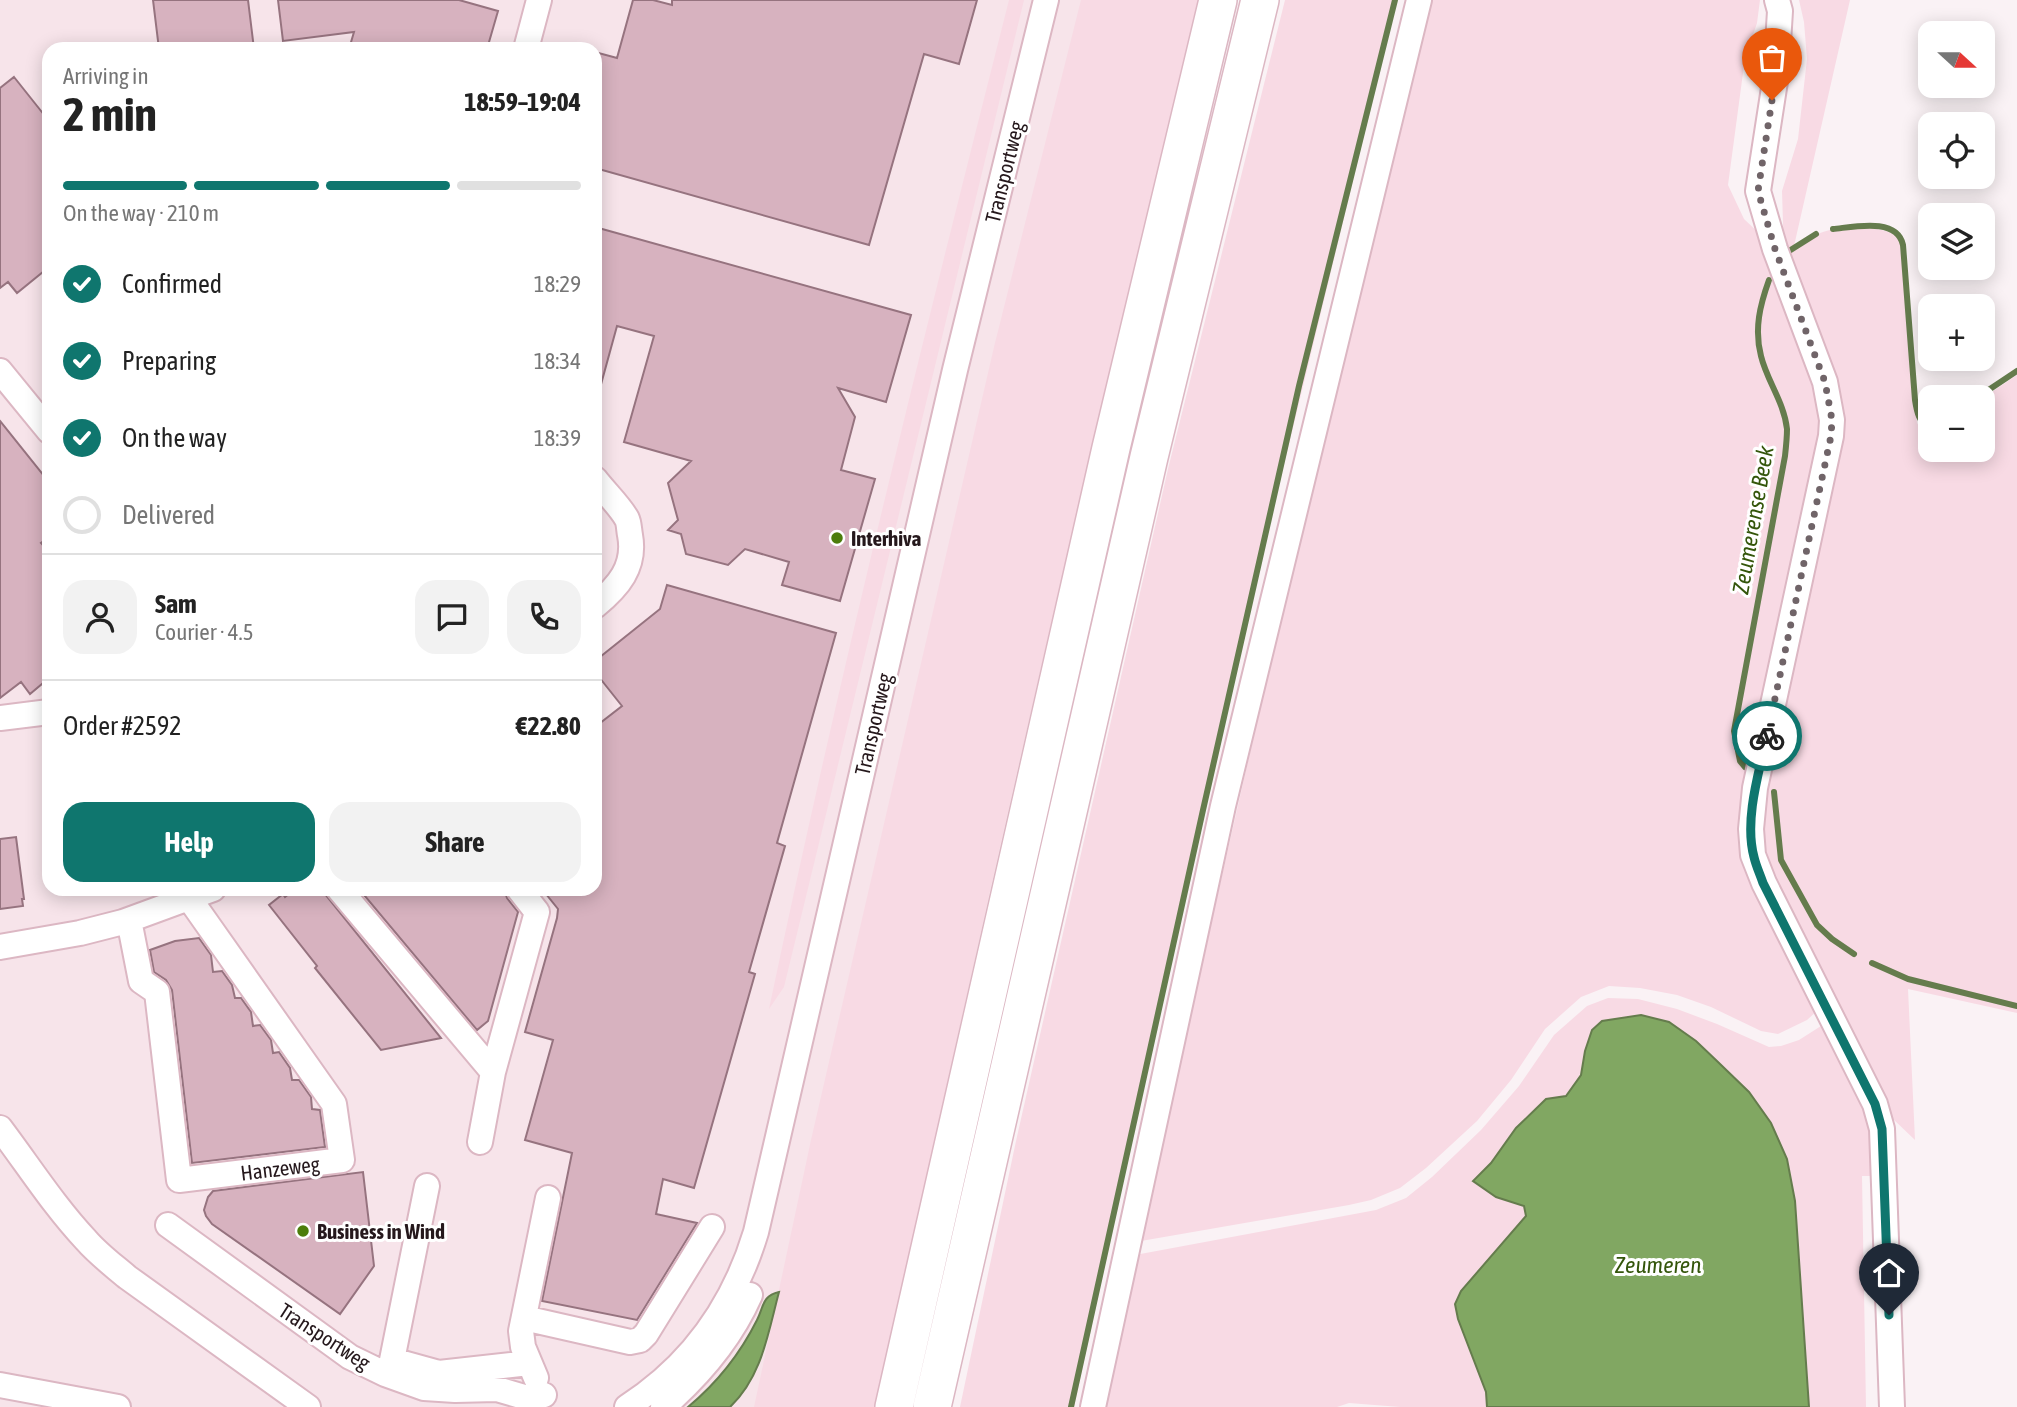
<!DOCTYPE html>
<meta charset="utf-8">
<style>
body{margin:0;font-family:"Asap Condensed",sans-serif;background:#f2f2f2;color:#222;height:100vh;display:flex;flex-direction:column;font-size:26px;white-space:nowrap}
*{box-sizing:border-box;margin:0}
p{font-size:23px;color:#767676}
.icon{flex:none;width:38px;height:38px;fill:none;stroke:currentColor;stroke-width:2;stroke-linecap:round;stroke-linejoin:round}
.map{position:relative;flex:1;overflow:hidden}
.panel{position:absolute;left:42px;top:42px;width:560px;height:854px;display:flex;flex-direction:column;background:#fff;border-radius:21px;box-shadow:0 4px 18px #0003}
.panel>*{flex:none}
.needle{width:46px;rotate:111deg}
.tools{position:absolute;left:1918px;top:21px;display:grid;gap:14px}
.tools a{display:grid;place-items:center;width:77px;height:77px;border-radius:14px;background:#fff;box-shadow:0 4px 18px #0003;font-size:35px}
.pin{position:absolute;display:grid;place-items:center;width:60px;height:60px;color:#fff;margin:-72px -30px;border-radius:50% 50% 50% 0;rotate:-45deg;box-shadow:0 0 7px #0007}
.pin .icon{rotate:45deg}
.courier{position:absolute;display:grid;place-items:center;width:70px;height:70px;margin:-35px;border:5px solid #0f766e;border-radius:50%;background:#fff;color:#222;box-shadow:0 2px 9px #0007}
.head em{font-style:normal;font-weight:700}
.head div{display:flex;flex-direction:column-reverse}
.head{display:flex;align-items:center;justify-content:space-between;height:119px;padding:0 21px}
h1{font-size:46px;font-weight:700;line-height:52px}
.bar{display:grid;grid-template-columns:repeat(4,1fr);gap:10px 7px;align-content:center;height:84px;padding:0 21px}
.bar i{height:9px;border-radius:5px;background:#e0e0e0}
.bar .on{background:#0f766e}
.bar p{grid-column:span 4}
.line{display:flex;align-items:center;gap:18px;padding:0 21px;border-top:2px solid #e0e0e0}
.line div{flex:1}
.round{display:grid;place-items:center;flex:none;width:74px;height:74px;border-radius:21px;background:#f2f2f2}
ol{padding:0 21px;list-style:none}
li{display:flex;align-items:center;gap:21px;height:77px}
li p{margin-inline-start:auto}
li .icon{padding:7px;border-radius:50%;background:#0f766e;color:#fff;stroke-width:4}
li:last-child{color:#767676}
li i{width:38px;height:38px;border:4px solid #e0e0e0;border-radius:50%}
.primary-button{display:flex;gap:14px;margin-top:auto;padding:14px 21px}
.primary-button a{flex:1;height:80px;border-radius:21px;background:#0f766e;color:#fff;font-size:28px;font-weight:700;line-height:80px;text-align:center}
.primary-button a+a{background:#f2f2f2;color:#222}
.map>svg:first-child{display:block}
</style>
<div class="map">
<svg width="2017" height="1407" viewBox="0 0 2017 1407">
<rect width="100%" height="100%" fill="#faf2f5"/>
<path fill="#f7e4ea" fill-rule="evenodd" d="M 0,0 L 1120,0 L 792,1407 L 0,1407 ZM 49,49 L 595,49 L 595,889 L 49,889 Z"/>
<path fill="#f8dae4" d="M 1009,0 L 1024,0 L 784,987 L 769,1009 C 840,671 924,335 1009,0 Z
M 1081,0 L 1198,0 C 1086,468 977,936 877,1407 L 754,1407 L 811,1140 L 994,347 Z
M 1285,0 L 1397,0 L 1243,633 L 1074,1407 L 960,1407 L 1016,1141 L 1168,469 Z
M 1427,0 L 1760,0 L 1757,23 L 1745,58 L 1728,185 L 1744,219 L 1762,236 L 1826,405 L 1745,827 L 1818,1010 L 1807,1020 L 1778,1034 L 1761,1031 L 1711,1007 L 1677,995 L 1640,988 L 1609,986 L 1581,997 L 1545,1029 L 1511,1080 L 1477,1121 L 1426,1168 L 1400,1188 L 1371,1200 L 1349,1205 L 1141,1241 L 1151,1187 L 1275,643 Z
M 1799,0 L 1850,0 L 1794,246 C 1824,226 1864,220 1898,236 L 1900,243 L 1917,423 L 1924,434 L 1930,431 L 1930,450 L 1983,450 L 1983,398 L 2017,375 L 2017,1013 L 1908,989 L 1915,1140 L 1892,1118 L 1839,1006 L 1770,881 L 1757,827 L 1837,437 L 1784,255 L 1782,191 L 1798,139 L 1807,59 L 1804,22 Z
M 1608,998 L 1638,999 L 1677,1009 L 1717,1024 L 1769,1047 L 1781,1046 L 1799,1040 L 1821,1026 L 1829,1031 L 1866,1105 L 1873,1147 L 1875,1176 L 1862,1176 L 1866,1407 L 1809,1407 L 1795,1201 L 1787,1159 L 1592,1030 L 1585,1051 L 1581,1075 L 1566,1096 L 1546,1100 L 1516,1128 L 1491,1163 L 1474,1181 L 1496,1197 L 1524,1206 L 1526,1216 L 1461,1291 L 1455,1304 L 1458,1319 L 1486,1392 L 1487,1407 L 1400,1407 L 1349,1403 L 1337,1407 L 1101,1407 L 1135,1255 L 1376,1210 L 1406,1198 L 1432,1177 L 1481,1130 L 1519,1086 L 1554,1035 L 1587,1006 Z"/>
<path fill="#81a762" stroke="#657c4d" stroke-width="2" d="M 1641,1015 L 1669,1022 L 1696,1041 L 1718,1062 L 1749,1092 L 1771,1123 L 1787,1159 L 1795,1201 L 1809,1407 L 1487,1407 L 1486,1392 L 1458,1319 L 1455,1304 L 1461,1291 L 1526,1216 L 1524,1206 L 1496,1197 L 1473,1181 L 1491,1163 L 1516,1128 L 1546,1099 L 1566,1096 L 1581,1075 L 1585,1051 L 1592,1030 L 1602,1021 Z
M 779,1292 C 768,1333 762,1377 730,1407 L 688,1407 C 717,1383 740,1354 757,1320 C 764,1306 762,1296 779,1292 Z"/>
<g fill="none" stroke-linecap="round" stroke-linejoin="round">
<path stroke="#657c4d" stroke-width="6" d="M 1833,229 C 1854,227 1897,217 1903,245 L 1915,400 C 1917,413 1919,422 1930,429
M 1789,251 L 1816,234
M 1978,397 L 2017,371
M 1745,767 L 1740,761 L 1734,731 L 1785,456 C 1786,447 1787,438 1787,429 C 1784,402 1767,381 1761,356 C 1754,329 1760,305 1769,280
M 1774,792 L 1781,860 L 1817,925 L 1832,939 L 1854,954
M 1872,963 L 1908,979 L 2017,1006
M 1071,1407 L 1203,810 L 1299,386 L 1395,0"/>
</g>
<path fill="#d7b2bf" stroke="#96737f" stroke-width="2" d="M 153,0 L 248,0 L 254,49 L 159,49 Z
M 278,0 L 459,0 L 498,11 L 487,49 L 349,49 L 354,32 L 283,41 Z
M 633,0 L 653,0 L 672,5 L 672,0 L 977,0 L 959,64 L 924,54 L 869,245 L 595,168 L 595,52 L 617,58 Z
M 14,77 L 49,121 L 49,267 L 17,293 L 8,282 L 0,288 L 0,88 Z
M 595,227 L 911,315 L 886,402 L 838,388 L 855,417 L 841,470 L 875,479 L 840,601 L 782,585 L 789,562 L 745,549 L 728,565 L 686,554 L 681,534 L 668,530 L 678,520 L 668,483 L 691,461 L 624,442 L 654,336 L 617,326 L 600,388 L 595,388 Z
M 0,421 L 49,482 L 49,537 L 41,543 L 49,552 L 49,678 L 30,694 L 21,682 L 0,698 Z
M 667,585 L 836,633 L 777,843 L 785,846 L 749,972 L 755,974 L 694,1188 L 663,1179 L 656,1214 L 697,1223 L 637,1320 L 542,1301 L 572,1153 L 525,1140 L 553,1040 L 525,1032 L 557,918 L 558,909 L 542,889 L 595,889 L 595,727 L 622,706 L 595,672 L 595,661 L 660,609 Z
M 16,837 L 24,899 L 22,899 L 23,906 L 0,909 L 0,839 Z
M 295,889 L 321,889 L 441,1038 L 381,1050 L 315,968 L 317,966 L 269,905 L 283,894 L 285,897 Z
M 359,889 L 504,889 L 507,898 L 518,912 L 488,1021 L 477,1030 Z
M 199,938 L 211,955 L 213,972 L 222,971 L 232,985 L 235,998 L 241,998 L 251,1012 L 253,1026 L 260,1025 L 271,1040 L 273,1053 L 279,1052 L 290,1068 L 292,1080 L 299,1080 L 311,1097 L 312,1109 L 320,1110 L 325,1147 L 192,1163 L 172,990 L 166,980 L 154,972 L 150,950 L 175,941 Z
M 363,1172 L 374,1266 L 340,1314 L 212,1224 L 206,1216 L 204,1210 L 208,1197 L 213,1191 Z"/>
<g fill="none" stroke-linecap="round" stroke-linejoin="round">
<defs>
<path id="minor" d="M 1777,0 L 1780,11 L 1776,75 L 1758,191 L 1775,249 L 1825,382 L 1832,420 L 1831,436 L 1755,788 L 1751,829 L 1753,855 L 1764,883 L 1875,1104 L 1882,1129 L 1892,1407
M 526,49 L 539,0
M 0,371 L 49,431
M 595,479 C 604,491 620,506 627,519 C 629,523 629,530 630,535 C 636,567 618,587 595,606
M 0,718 L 49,712
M 339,889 L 493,1072 L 480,1142
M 129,920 L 141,981 L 157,992 L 179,1180 L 342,1160 L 334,1104 L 189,898
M 0,947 L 80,933 L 123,922 L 213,889
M 493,1072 L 537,912 L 519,889
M 0,1128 C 28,1165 54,1206 86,1240 C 98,1254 113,1265 127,1277 L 308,1407
M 427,1186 L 392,1360 L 439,1373 L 529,1363
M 168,1225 L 350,1357 L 385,1374 L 424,1388 L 455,1390 L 497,1389 L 531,1399 L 544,1395
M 524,1318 L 630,1342 L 640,1340 L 646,1334 L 712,1227
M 536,1378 L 523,1347 L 521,1331 L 548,1198
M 0,1385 L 118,1407
M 627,1407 C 692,1365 734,1305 756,1232 L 955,370 L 1046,0
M 663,1407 C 700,1375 730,1340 750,1295
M 1093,1407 L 1223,806 L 1419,0"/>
<path id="highway" d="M 894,1407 L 1111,448 L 1218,0
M 932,1407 L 1149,457 L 1260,0"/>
</defs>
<use href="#minor" stroke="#dcb7c3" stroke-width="28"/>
<use href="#highway" stroke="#dcb7c3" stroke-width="40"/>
<use href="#minor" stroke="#fff" stroke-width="24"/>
<use href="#highway" stroke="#fff" stroke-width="37"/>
</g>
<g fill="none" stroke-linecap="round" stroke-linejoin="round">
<path stroke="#706468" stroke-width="7" stroke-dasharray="0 12.6" d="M 1767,736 L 1831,436 L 1832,420 L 1825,382 L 1775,249 L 1758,191 L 1772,100"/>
<path stroke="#0f766e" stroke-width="9" d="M 1767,736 C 1759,772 1744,820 1754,857 C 1756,866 1760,874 1763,883 L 1875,1104 L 1882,1129 L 1889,1315"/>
</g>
<g fill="#4c7d0b" stroke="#fff" stroke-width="2.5">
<circle cx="837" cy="538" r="7"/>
<circle cx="303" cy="1231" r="7"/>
</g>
<g text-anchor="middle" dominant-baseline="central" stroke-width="6" stroke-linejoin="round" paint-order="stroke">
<g font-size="21" fill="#25181c" stroke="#fff">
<text transform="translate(1004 172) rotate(-76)">Transportweg</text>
<text transform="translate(873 724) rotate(-77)">Transportweg</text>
<text transform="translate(280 1168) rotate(-7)">Hanzeweg</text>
<text transform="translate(325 1336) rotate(33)">Transportweg</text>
</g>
<g font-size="21" font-weight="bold" fill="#25181c" stroke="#fff" text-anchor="start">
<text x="851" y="538">Interhiva</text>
<text x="317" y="1231">Business in Wind</text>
</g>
<g font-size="23" font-style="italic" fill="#34560b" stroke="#fff">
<text transform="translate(1753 520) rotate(-80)">Zeumerense Beek</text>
<text x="1658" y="1265">Zeumeren</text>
</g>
</g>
</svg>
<div class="tools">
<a><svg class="needle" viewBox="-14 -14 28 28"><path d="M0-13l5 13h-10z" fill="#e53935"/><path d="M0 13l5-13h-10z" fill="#767676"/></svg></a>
<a><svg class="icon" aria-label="locate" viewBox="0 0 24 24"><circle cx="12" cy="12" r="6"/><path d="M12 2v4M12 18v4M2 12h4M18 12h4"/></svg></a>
<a><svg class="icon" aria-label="layers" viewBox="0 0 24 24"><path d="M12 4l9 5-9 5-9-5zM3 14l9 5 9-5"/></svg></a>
<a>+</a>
<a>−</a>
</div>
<div class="pin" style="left:1772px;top:100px;background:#ea580c"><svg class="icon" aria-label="bag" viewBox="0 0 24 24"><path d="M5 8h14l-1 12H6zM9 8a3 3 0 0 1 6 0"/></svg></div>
<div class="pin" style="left:1889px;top:1315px;background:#1f2937"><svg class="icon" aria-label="home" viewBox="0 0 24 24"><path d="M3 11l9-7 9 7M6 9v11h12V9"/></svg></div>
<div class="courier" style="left:1767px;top:736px"><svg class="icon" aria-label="bike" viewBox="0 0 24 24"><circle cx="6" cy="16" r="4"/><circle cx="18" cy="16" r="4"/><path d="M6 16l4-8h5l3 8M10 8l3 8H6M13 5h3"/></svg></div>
<section class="panel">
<div class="head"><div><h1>2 min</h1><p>Arriving in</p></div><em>18:59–19:04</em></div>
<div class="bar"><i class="on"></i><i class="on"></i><i class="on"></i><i></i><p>On the way · 210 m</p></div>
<ol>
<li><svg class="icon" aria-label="check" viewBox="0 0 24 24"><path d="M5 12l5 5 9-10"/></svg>Confirmed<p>18:29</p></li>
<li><svg class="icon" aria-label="check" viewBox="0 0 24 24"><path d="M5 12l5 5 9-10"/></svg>Preparing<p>18:34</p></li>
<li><svg class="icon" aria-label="check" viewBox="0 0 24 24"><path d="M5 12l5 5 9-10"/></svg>On the way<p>18:39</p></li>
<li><i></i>Delivered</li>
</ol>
<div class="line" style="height:126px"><a class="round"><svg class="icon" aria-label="person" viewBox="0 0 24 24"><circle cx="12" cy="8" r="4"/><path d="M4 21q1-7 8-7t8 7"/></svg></a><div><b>Sam</b><p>Courier · 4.5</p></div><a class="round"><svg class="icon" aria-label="chat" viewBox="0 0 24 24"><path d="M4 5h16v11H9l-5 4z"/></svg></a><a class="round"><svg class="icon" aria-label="phone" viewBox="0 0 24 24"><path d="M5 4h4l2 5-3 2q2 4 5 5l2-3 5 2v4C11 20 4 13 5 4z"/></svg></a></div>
<div class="line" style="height:91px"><div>Order #2592</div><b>€22.80</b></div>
<div class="primary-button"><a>Help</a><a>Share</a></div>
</section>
</div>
